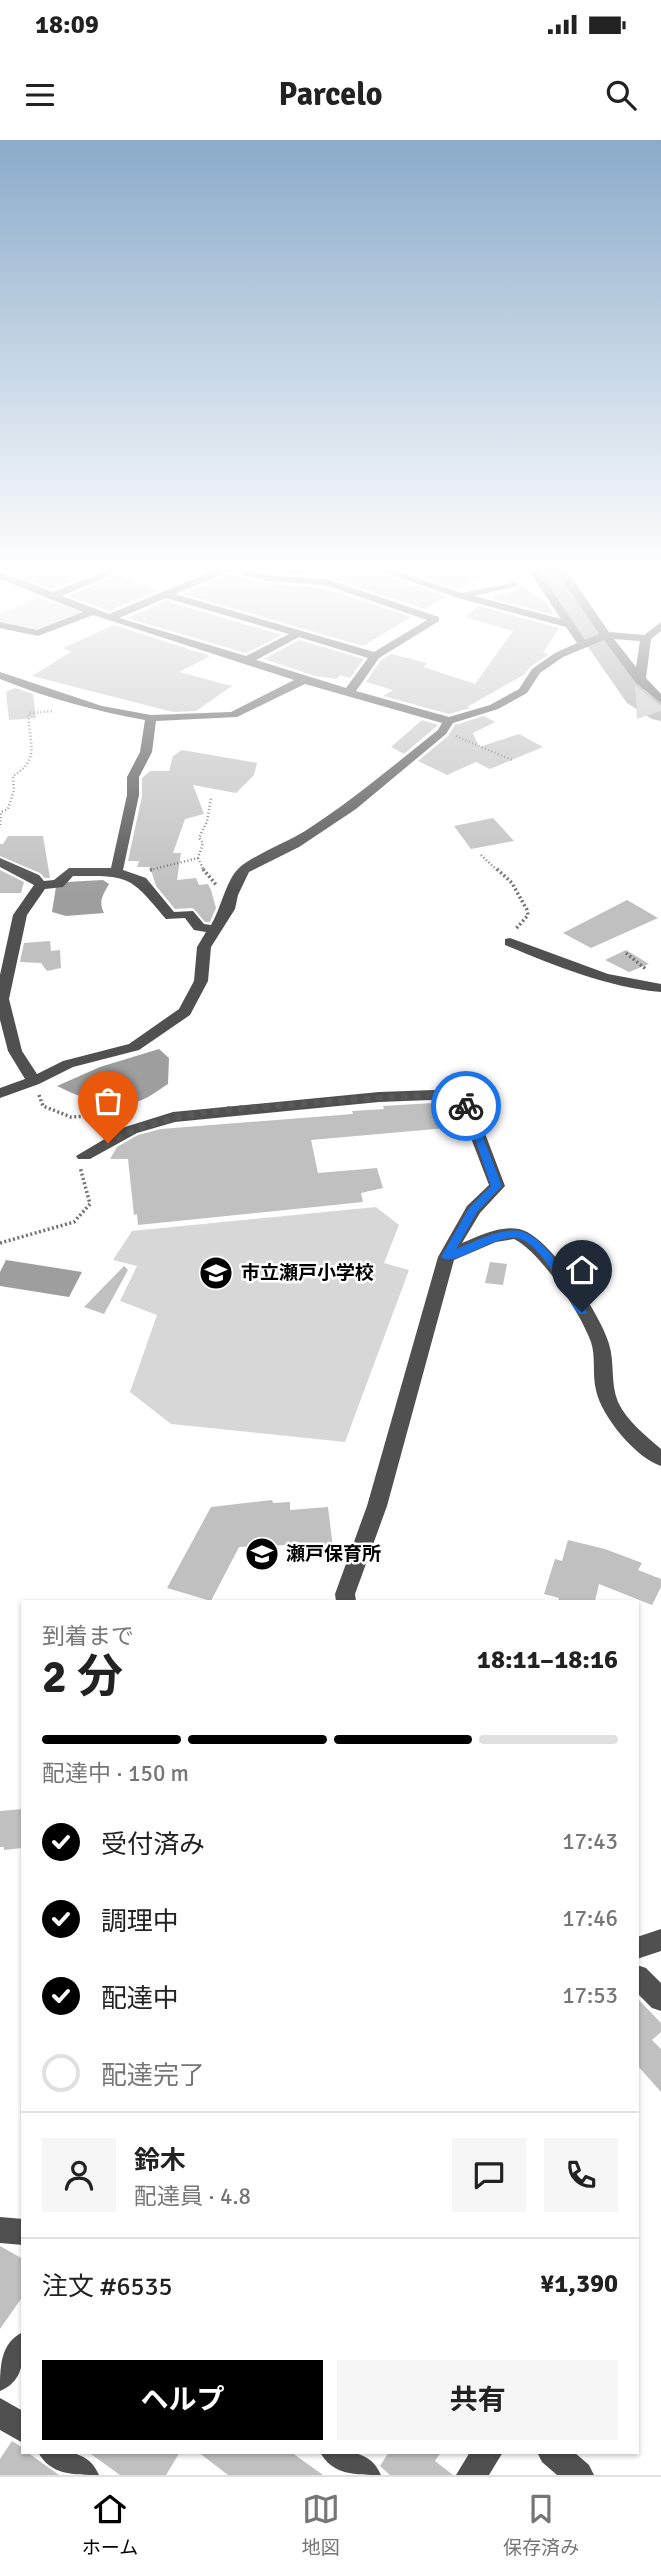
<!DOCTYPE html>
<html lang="ja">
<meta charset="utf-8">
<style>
body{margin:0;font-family:Signika,"Noto Sans JP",sans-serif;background:#f6f6f6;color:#222;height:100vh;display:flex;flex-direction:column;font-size:26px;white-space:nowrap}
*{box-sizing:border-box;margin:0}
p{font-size:23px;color:#767676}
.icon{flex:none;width:38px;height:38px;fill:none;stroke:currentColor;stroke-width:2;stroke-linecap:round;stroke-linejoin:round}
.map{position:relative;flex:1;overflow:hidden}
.sheet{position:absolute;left:21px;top:1460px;width:618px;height:854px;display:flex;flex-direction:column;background:#fff;border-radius:0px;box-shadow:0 2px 5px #0004}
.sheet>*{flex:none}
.pin{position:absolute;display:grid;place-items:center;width:60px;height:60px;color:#fff;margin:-72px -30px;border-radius:50% 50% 50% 0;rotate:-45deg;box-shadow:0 0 7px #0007}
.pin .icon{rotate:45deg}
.courier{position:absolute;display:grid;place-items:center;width:70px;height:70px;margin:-35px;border:5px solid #1a73e8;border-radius:50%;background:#fff;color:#222;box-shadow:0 2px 9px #0007}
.overview em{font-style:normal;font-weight:700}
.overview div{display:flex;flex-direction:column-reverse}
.overview{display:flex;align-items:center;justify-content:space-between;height:119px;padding:0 21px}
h1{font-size:46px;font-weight:700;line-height:52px}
.bar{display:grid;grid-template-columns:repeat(4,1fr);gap:10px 7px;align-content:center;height:84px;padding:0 21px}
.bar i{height:9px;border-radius:5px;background:#e0e0e0}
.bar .current{background:#000}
.bar p{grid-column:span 4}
.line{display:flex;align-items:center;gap:18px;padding:0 21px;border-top:2px solid #e0e0e0}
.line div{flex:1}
.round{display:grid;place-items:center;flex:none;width:74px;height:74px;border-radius:0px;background:#f6f6f6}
ol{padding:0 21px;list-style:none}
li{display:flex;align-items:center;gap:21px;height:77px}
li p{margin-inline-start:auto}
li .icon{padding:7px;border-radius:50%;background:#000;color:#fff;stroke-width:4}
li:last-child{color:#767676}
li i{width:38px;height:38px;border:4px solid #e0e0e0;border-radius:50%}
.button{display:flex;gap:14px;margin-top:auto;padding:14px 21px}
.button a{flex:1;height:80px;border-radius:0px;background:#000;color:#fff;font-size:28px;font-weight:700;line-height:80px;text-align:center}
.button a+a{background:#f6f6f6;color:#222}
.status{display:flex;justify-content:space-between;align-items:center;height:49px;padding:0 35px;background:#fff;direction:ltr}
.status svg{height:19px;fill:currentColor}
header{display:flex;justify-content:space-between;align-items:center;height:91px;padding:0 21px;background:#fff;font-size:32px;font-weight:700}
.dock{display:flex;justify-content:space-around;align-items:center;height:98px;border-top:2px solid #e0e0e0;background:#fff;font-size:19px;color:#767676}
.dock a{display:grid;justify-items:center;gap:4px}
.dock .current{color:#000}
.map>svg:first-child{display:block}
</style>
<div class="status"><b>18:09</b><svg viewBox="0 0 49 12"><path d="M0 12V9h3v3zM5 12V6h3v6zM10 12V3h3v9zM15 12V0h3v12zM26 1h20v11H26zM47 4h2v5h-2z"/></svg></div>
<header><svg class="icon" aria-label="menu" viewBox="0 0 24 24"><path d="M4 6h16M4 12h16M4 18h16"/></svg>Parcelo<svg class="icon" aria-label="search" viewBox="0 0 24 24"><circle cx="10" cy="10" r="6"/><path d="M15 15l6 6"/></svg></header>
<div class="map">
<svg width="661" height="2335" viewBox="0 0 661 2335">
<rect width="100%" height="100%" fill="#fff"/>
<path fill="#d7d7d7" d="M 38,456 L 85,473 L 35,490 L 0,483 L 0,474 Z
M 376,1067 L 399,1085 L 384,1123 L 409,1130 L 345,1302 L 171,1284 L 130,1252 L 157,1175 L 120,1161 L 137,1126 L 113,1120 L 132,1091 Z"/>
<path fill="#9e9e9e" d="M 103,740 L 109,744 C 103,755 98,761 104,773 L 66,776 L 52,772 L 56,747 L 66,742 Z
M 159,909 L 169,918 L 168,944 C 156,952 142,963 127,964 C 105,967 77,956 57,946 L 100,927 Z
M 6,1120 L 82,1132 L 69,1157 L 0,1146 L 0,1132 Z"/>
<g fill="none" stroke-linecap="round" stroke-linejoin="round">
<path fill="#9e9e9e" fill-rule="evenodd" d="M 531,425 L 554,425 L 645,551 L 661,561 L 661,581 L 652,579 L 627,563 Z"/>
</g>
<path fill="#c0c0c0" d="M 0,425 L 114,425 L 53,449 L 0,430 Z
M 137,425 L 146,427 L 121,436 L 158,451 L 109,471 L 69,456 Z
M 345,425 L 357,430 L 363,427 L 446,457 L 424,469 L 327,437 L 266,432 L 242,426 Z
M 474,425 L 500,425 L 459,449 L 422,437 Z
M 229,434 L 266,444 L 324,448 L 411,477 L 363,506 L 374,509 L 183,454 Z
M 520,445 L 544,460 L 554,475 L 490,458 L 518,449 Z
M 166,461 L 282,495 L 246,513 L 127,478 Z
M 479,466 L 559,488 L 543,513 L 549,514 L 530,527 L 525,534 L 467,567 L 470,568 L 449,574 L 383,556 L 393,550 L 366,542 L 381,520 L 391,514 L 427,523 L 424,527 L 475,544 L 513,491 L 465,477 Z
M 114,485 L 210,516 L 179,532 L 232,546 L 196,571 L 173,572 L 32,536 L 71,512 L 63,508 Z
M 299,500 L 364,519 L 350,538 L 340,535 L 337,539 L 315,536 L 264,519 Z
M 635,545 L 661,566 L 661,571 L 637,579 Z
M 15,548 L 33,554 L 36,578 L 9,580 L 6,552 Z
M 484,576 L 495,582 L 473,593 L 479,607 L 519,594 L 543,607 L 490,629 L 476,622 L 447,635 L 418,621 L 448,596 L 455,585 Z
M 422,580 L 438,585 L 404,614 L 391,607 Z
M 182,610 L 257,623 L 254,635 L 236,653 L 193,645 L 204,674 L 185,679 L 173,713 L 181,713 L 177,740 L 196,738 L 199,745 L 208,744 L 211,750 L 216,768 L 210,782 L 205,782 L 193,768 L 175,769 L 156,746 L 150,727 L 137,727 L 139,721 L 128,721 L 142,656 L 142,638 L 150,631 L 169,631 L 173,616 Z
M 493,678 L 514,701 L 471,709 L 454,686 Z
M 8,696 L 43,696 L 50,738 L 45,738 L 40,733 L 0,716 L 0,704 L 3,704 Z
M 0,730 L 24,742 L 21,753 L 0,753 Z
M 627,760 L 658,778 L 591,808 L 563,793 Z
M 50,801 L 51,811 L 60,810 L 61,828 L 47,831 L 41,823 L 20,822 L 24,803 Z
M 626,810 L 649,824 L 629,832 L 605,820 Z
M 449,962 L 458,987 L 311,1000 L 318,1033 L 377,1028 L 383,1048 L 361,1053 L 363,1062 L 138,1085 L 137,1074 L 134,1075 L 128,1019 L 110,1019 L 117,1007 L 138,995 L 161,989 L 353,974 L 352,971 L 384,969 L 383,966 Z
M 490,1122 L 507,1124 L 503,1145 L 485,1143 Z
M 124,1126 L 128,1130 L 104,1174 L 84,1167 Z
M 272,1360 L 273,1363 L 290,1362 L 290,1370 L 328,1367 L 334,1416 L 288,1418 L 286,1405 L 239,1407 L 211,1461 L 167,1448 L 211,1367 Z
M 568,1400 L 605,1409 L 642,1423 L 638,1430 L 661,1439 L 661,1447 L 652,1465 L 599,1444 L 595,1461 L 558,1461 L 559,1458 L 544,1454 L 555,1419 L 562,1421 Z
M 23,1669 L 22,1708 L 4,1710 L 4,1707 L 0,1707 L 0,1671 Z
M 637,1858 L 661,1883 L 661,1892 L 652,1900 L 661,1909 L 661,1952 L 637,1925 Z
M 0,2106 L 23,2119 L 23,2156 L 0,2189 Z
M 12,2301 L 23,2308 L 23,2312 L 27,2312 L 59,2335 L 0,2335 L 0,2319 Z
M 88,2312 L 180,2312 L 166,2335 L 120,2335 Z
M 198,2312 L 291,2312 L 323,2335 L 228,2335 Z
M 389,2312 L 441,2312 L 435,2321 L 453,2335 L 390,2335 L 380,2326 Z"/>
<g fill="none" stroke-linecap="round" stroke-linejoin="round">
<path stroke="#727272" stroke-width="2.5" stroke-dasharray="1 2.5" stroke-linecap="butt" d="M 456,596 L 512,620
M 0,685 L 1,672 L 8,669 L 14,650 L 13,636 C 43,618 27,601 29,573 L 54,571
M 481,715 L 498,731
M 198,718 L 204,731
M 150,730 L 198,718 L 203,703 L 199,698 L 207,681 L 211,658"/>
<path stroke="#727272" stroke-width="3.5" stroke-dasharray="2 2.5" stroke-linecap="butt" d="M 203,729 L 217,746
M 497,729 L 512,743 L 527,770 L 528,775 L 515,790
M 150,730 L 154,729
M 626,813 L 647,830
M 39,955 L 43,966 L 71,977 L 125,974
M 0,1103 L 74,1082 L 90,1064 L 80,1027"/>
<path fill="#505050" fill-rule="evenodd" d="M 121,425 L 135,425 L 62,456 L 109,474 L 228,425 L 266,435 L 326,439 L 439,477 L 439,481 L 379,518 L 356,551 L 449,577 L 490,565 L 519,549 L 532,529 L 555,513 L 577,503 L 566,487 L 458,458 L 364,425 L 379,425 L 462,453 L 517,442 L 517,446 L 474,456 L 561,479 L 525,425 L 535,425 L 585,500 L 599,494 L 553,425 L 563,425 L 609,492 L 644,495 L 661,482 L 661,491 L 651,499 L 646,538 L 661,554 L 661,563 L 636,543 L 604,500 L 563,517 L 540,533 L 527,553 L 498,569 L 453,583 L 446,594 L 356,669 L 299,707 L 249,732 L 238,755 L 235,769 L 211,807 L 208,841 L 190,875 L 139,910 L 73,927 L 39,944 L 0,958 L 0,948 L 25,939 L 8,911 L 0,880 L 0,835 L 13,775 L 34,745 L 0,727 L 0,718 L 39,735 L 44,741 L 54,740 L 69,728 L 111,728 L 127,655 L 127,637 L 140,612 L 145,580 C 95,571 47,558 0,539 L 0,532 L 102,566 L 151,575 L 231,572 L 294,540 L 93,475 L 38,496 L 0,488 L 0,482 L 37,490 L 83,472 L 0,439 L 0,432 L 53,452 ZM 229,431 L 266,441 L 325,445 L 427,480 L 374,512 L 175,454 ZM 166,458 L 289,494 L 246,516 L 119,478 ZM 299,497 L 368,518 L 346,548 L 256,520 ZM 614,499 L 640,501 L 636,527 ZM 305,544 L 442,583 L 438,590 C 394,625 352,661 305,691 C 289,701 250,717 239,728 C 226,740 221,769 211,785 L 204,784 L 193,771 L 174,772 L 146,738 L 123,730 L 139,655 L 139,637 L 152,612 L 156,581 L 237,577 ZM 73,736 C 130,736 129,735 166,779 L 185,778 L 194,790 L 206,792 L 197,807 L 194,841 L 179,869 L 129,904 L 63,921 L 37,934 L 22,911 L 9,859 L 27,775 L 45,749 L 63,747 Z
M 510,798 L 608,834 L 661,844 L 661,852 C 606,847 556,826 505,805 L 505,799 Z
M 462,949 L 470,954 L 505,1046 L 480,1073 L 462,1103 C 479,1096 500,1085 519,1089 C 549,1095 601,1175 609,1204 C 615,1223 610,1243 618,1262 C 627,1281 645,1295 661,1309 L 661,1326 C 636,1318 601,1276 596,1250 C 592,1234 596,1217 591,1202 C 581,1174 541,1112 514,1099 L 496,1102 L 454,1120 L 387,1366 L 355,1454 L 356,1461 L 336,1461 L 335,1454 L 367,1366 L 438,1117 L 467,1066 L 489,1045 L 456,959 L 379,962 L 175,982 L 137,993 L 90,1019 L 78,1019 L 76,1016 L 125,987 L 173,972 L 379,952 Z
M 661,1789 L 661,1811 L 637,1819 L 637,1797 Z
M 637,1825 L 646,1828 L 661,1843 L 661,1871 L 652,1868 L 637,1853 Z
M 0,2077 L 23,2079 L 23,2105 L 0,2103 Z
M 23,2192 C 23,2217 26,2240 0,2251 C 0,2227 0,2203 23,2192 Z
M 0,2258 L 23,2271 L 23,2303 L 0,2290 Z
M 38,2312 C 63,2311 88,2309 99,2335 C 74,2335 50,2335 38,2312 Z
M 320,2312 C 345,2311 370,2309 381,2335 C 356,2335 332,2335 320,2312 Z
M 470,2312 L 503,2312 L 489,2335 L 456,2335 Z
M 537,2312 L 574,2312 L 589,2325 L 594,2335 L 557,2335 L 542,2322 Z"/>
</g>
<linearGradient id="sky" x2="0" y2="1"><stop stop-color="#8aabca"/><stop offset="0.57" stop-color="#fff"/><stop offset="1" stop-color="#fff" stop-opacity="0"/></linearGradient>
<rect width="661" height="752" fill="url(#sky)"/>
<path fill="#1a73e8" d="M 463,963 L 471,966 L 502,1046 L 477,1072 L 456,1109 C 475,1102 498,1088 519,1091 C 547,1095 573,1149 587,1172 L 586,1174 L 578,1174 C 565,1153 545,1111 523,1100 C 500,1088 456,1129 441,1117 L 469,1068 L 491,1046 Z"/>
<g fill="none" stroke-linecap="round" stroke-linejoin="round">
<path stroke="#595959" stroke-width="7" stroke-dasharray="0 12.6" d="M 108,1003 C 163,971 228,970 290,965 C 347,960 404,956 462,954 L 466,966"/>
</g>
<defs>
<symbol id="school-disc" viewBox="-11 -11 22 22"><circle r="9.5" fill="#000" stroke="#fff"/><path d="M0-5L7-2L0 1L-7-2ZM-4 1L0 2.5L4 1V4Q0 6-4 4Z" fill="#fff"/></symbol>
</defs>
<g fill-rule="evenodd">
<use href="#school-disc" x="197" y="1114" width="38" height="38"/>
<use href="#school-disc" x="243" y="1395" width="38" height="38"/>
</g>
<g text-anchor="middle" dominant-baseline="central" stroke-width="5" stroke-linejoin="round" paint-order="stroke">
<g font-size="19" font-weight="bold" fill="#000" stroke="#fff" text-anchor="start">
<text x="241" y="1133">市立瀬戸小学校</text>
<text x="286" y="1414">瀬戸保育所</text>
</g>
</g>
</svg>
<div class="pin" style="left:108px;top:1003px;background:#ea580c"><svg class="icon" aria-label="bag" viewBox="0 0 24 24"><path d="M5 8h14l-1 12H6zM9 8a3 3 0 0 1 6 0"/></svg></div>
<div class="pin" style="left:582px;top:1172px;background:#1f2937"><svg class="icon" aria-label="home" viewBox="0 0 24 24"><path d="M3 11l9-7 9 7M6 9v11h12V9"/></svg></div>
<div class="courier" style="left:466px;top:966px"><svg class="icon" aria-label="bike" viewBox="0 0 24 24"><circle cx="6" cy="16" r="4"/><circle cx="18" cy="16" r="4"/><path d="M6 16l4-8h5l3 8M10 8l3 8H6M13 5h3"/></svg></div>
<section class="sheet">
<div class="overview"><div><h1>2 分</h1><p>到着まで</p></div><em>18:11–18:16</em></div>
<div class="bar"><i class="current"></i><i class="current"></i><i class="current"></i><i></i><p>配達中 · 150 m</p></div>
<ol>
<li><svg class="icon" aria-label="check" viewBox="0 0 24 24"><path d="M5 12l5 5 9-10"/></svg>受付済み<p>17:43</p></li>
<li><svg class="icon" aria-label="check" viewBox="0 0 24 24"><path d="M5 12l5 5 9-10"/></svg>調理中<p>17:46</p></li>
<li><svg class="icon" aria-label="check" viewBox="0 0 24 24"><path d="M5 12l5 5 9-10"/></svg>配達中<p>17:53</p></li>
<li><i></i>配達完了</li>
</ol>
<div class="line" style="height:126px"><a class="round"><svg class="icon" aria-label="person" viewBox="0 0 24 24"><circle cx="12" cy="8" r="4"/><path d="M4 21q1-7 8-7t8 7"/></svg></a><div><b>鈴木</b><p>配達員 · 4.8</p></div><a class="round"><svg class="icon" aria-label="chat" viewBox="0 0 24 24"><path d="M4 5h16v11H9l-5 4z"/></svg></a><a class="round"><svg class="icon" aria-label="phone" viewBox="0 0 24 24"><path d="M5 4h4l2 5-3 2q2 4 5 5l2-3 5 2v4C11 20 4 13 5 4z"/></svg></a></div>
<div class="line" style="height:91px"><div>注文 #6535</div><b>¥1,390</b></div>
<div class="button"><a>ヘルプ</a><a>共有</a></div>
</section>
</div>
<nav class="dock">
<a class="current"><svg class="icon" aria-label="home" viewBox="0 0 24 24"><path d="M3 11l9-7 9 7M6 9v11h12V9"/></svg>ホーム</a>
<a><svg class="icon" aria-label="map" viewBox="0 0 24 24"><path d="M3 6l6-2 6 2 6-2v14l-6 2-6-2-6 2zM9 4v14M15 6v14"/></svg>地図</a>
<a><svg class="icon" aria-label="saved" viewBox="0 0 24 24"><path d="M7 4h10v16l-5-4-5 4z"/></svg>保存済み</a>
</nav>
